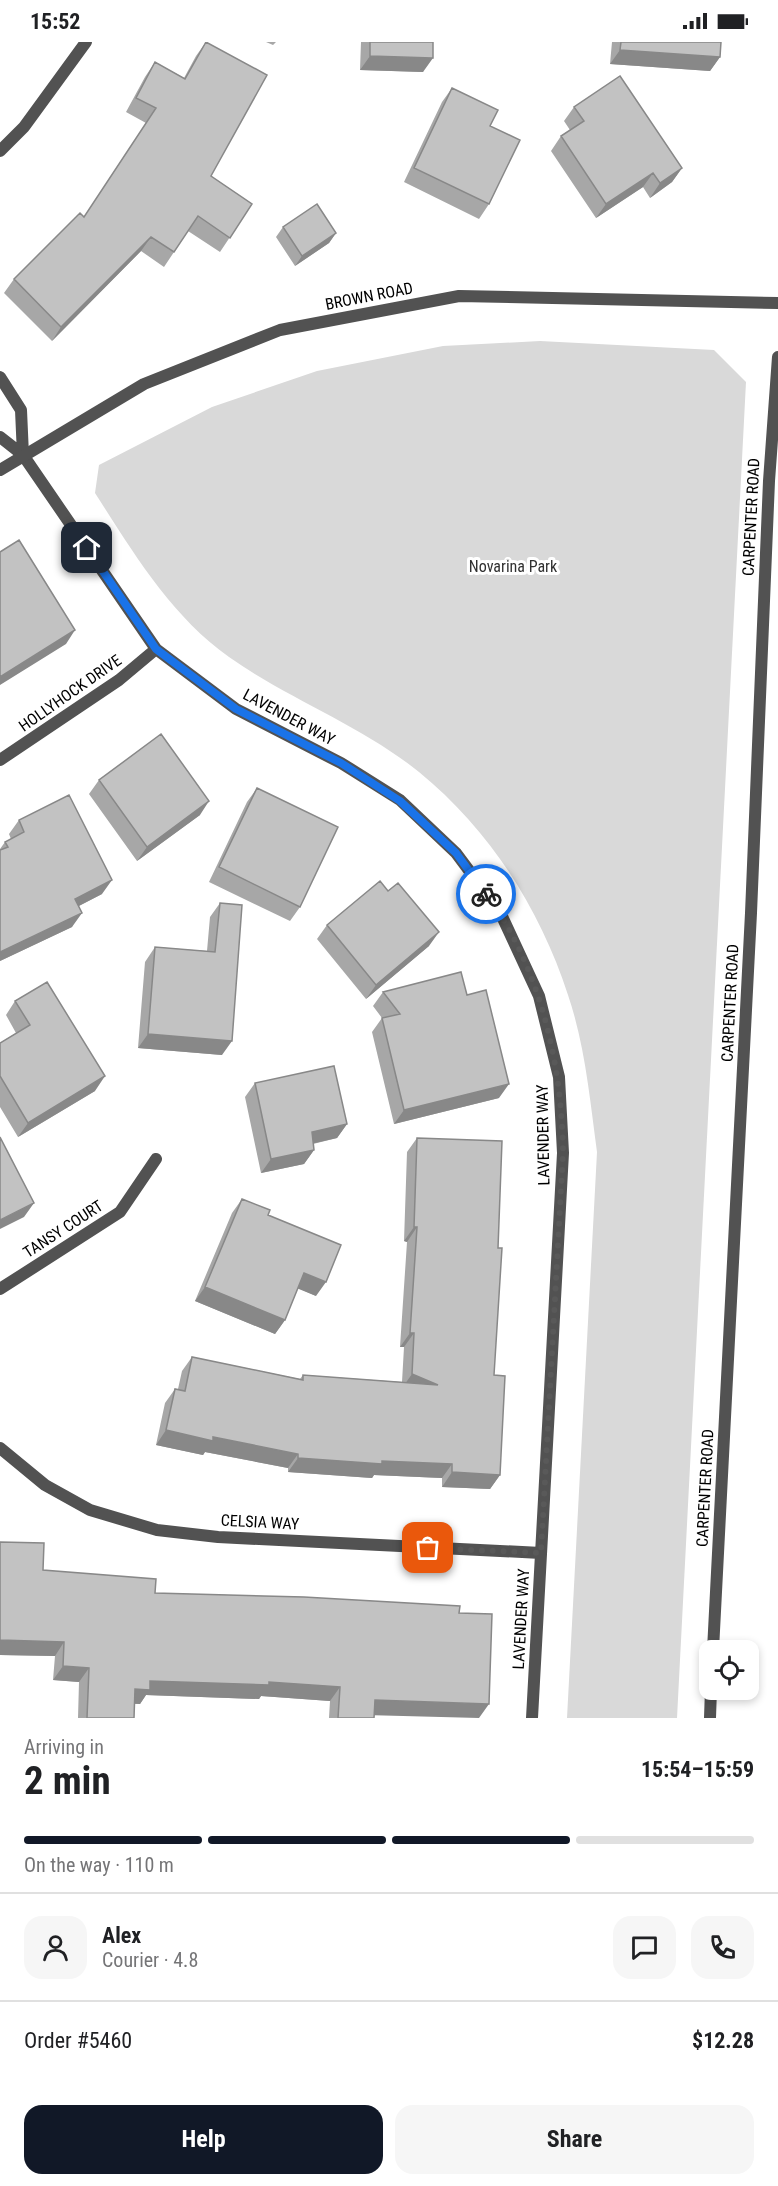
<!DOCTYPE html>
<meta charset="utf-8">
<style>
body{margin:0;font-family:"Roboto Condensed",sans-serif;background:#f6f6f6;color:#202124;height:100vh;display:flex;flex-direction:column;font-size:22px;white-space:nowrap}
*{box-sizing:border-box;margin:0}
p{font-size:20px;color:#757577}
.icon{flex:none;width:33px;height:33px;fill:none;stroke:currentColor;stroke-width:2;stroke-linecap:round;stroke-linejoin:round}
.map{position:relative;height:1676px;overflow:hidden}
.drawer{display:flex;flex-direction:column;background:#fff;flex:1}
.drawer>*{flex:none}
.tools{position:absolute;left:699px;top:1598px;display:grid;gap:12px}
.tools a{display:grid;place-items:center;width:60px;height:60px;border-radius:12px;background:#fff;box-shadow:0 3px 9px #0003;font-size:30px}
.pin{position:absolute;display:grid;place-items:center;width:51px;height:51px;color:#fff;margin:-26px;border-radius:12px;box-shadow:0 3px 9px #0006}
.courier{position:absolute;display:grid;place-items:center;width:60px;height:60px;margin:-30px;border:4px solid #1a73e8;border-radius:50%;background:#fff;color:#222;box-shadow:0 2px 8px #0007}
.head em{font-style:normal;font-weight:700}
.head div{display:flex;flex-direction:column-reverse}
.head{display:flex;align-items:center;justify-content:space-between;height:102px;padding:0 24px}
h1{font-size:39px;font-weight:700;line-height:45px}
.bar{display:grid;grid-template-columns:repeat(4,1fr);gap:9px 6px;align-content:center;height:72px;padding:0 24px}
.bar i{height:8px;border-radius:4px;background:#e0e0e0}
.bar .current{background:#111827}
.bar p{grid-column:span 4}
.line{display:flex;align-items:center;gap:15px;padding:0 24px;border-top:2px solid #e0e0e0}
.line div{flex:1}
.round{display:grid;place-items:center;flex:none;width:63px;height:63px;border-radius:18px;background:#f6f6f6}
.button{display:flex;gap:12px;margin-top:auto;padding:12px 24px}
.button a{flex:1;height:69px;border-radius:18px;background:#111827;color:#fff;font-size:24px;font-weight:700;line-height:69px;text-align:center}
.button a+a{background:#f6f6f6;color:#202124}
.status{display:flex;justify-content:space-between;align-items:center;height:42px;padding:0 30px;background:#fff;direction:ltr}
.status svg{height:16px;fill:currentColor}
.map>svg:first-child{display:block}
</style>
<div class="status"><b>15:52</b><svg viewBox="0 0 49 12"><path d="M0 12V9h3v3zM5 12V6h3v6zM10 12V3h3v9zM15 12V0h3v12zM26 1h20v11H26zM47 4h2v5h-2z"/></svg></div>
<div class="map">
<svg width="778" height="1676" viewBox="0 0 778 1676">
<rect width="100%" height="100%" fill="#fff"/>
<path fill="#d9d9d9" d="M 540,299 L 714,308 L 746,340 L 677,1676 L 567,1676 L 597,1110 C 590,1058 585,1003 568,953 C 540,867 490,788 419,730 C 361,683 290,658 229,615 C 170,573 133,510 95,451 L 99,423 L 212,365 L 317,329 L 443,304 Z"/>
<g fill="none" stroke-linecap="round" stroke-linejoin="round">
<path stroke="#525252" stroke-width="12" d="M 0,109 L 24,85 L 86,0
M 0,335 L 21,368 L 23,413
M 0,395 L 23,413 L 156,607 L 236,667 L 341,721 L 400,758 L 456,811 L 500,870 L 539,954 L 559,1035 L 563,1111 L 532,1676
M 0,718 L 119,638 L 156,607
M 0,1247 L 120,1170 L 156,1117
M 0,1406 L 45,1443 L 90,1468 L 157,1488 L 218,1495 L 541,1511"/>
<path stroke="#525252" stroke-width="12" d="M 0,428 L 144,342 L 280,288 L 459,254 L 778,261
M 713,1608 L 751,871 L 769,439 L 778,315
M 710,1676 L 711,1647"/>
</g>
<path fill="#a7a7a7" d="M 206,0 L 211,134 L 252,162 L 220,210 L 188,189 L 164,225 L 141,209 L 52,299 L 4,251 L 14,237 L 84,175 L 146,81 L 126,70 L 145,35 L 155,20 L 184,36 L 196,14 Z
M 266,0 L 276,0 L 273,3 Z
M 361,0 L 433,0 L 423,30 L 360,28 Z
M 612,0 L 721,0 L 720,15 L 710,29 L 610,22 Z
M 452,46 L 490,84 L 489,162 L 479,177 L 404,140 L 442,60 Z
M 574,65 L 682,126 L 672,140 L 650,156 L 643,145 L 596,176 L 551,109 L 561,94 L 570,88 L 564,79 Z
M 283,185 L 336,191 L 329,201 L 295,224 L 276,195 Z
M 99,738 L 200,773 L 137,819 L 89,752 Z
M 257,746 L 300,865 L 290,879 L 209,840 L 247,760 Z
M 19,778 L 102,852 L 79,864 L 72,885 L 0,919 L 0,807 L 5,800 L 11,797 L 9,792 Z
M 220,861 L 222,1013 L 138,1006 L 145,920 L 155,905 L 207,909 L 210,875 Z
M 327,883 L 429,904 L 366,957 L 317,897 Z
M 383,950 L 467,953 L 499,1056 L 394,1082 L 372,990 L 382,976 L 373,964 Z
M 15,959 L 95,1049 L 18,1095 L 0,1065 L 0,1001 L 16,991 L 6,973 Z
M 255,1041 L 347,1082 L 337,1096 L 313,1102 L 314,1108 L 304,1122 L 261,1131 L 245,1055 Z
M 417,1096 L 494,1333 L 500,1433 L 490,1447 L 442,1445 L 442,1436 L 374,1433 L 372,1436 L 288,1430 L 288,1426 L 205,1410 L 203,1413 L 156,1403 L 165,1361 L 175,1347 L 178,1347 L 182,1329 L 192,1315 L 300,1337 L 303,1333 L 402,1340 L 404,1305 L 400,1305 L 407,1200 L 404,1199 L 407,1110 Z
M 242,1157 L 268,1173 L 316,1254 L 298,1246 L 285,1278 L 275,1292 L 195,1259 L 232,1171 Z
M 0,1500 L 43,1528 L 155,1551 L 304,1555 L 374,1673 L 374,1676 L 329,1676 L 330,1659 L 261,1654 L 259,1657 L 146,1653 L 140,1662 L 134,1662 L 134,1676 L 78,1676 L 79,1640 L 53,1638 L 55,1614 L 0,1613 Z"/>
<path fill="#888" d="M 620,8 L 720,15 L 710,29 L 610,22 Z
M 370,14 L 433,16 L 423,30 L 360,28 Z
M 682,126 L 672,140 L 650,156 L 660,141 Z
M 653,131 L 643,145 L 596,176 L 606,162 Z
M 336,191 L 329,201 L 295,224 L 302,214 Z
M 151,195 L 141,209 L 52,299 L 61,285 Z
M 75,588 L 66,602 L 0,643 L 0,635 Z
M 209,759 L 200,773 L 137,819 L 147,805 Z
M 112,838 L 102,852 L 65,871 L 75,857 Z
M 82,871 L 72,885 L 0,919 L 0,910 Z
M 439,890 L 429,904 L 366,957 L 376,943 Z
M 148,992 L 232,999 L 222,1013 L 138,1006 Z
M 105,1034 L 95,1049 L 18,1095 L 28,1081 Z
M 509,1042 L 499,1056 L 394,1082 L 404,1068 Z
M 347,1082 L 337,1096 L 302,1104 L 312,1090 Z
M 314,1108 L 304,1122 L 261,1131 L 271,1117 Z
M 34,1161 L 24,1175 L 0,1187 L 0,1178 Z
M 414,1185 L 417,1185 L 407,1200 L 404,1199 Z
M 304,1231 L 326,1240 L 316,1254 L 294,1245 Z
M 205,1245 L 285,1278 L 275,1292 L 195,1259 Z
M 410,1291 L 414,1291 L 404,1305 L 400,1305 Z
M 412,1332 L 438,1343 L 402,1346 Z
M 166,1388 L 213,1395 L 298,1412 L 288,1426 L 205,1410 L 203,1413 L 156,1403 Z
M 298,1416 L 382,1419 L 452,1422 L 442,1436 L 374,1433 L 372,1436 L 288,1430 Z
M 452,1430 L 500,1433 L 490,1447 L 442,1445 Z
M 0,1598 L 64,1600 L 55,1614 L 0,1613 Z
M 63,1624 L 89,1626 L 79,1640 L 53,1638 Z
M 150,1639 L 269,1640 L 340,1645 L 330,1659 L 261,1654 L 259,1657 L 146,1653 L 140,1662 L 125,1661 L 135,1647 Z
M 375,1658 L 489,1662 L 479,1676 L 365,1673 Z"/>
<path fill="#c2c2c2" stroke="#888" stroke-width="1.5" d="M 206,0 L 267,33 L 211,134 L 252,162 L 230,196 L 198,174 L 174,210 L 151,195 L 61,285 L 14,237 L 80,171 L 84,175 L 156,66 L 136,56 L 155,20 L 185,37 Z
M 370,0 L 433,0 L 433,16 L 370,14 Z
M 621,0 L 721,0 L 720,15 L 620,8 Z
M 620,34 L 682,126 L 660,141 L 653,131 L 606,162 L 561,94 L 584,79 L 574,65 Z
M 452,46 L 498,68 L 490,84 L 520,98 L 489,162 L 414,126 Z
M 317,162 L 336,191 L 302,214 L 283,185 Z
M 19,498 L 75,588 L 0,635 L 0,510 Z
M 161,692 L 209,759 L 147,805 L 99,738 Z
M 257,746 L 338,785 L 300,865 L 219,825 Z
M 69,753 L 112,838 L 75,857 L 82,871 L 0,910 L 0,808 L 8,805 L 5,800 L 24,790 L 19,778 Z
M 380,839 L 388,849 L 398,841 L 439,890 L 376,943 L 327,883 Z
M 220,861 L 242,863 L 232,999 L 148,992 L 155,905 L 215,910 Z
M 461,930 L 467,953 L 486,948 L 509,1042 L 404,1068 L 382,976 L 400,972 L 383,950 Z
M 47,940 L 105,1034 L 28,1081 L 0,1034 L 0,1001 L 30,983 L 15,959 Z
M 334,1024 L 347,1082 L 312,1090 L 314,1108 L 271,1117 L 255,1041 Z
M 0,1095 L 34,1161 L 0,1178 Z
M 417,1096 L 502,1099 L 498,1206 L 502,1206 L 494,1333 L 505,1334 L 500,1433 L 452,1430 L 452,1422 L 382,1419 L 382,1422 L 298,1416 L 298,1412 L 213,1395 L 213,1399 L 166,1388 L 175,1347 L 185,1349 L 192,1315 L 303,1338 L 303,1333 L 438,1343 L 412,1332 L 414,1291 L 410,1291 L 417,1185 L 414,1185 Z
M 242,1157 L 270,1168 L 268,1173 L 341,1203 L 326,1240 L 304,1231 L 285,1278 L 205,1245 Z
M 0,1500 L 44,1501 L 43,1528 L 156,1537 L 155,1551 L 304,1555 L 460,1564 L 459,1571 L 492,1572 L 489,1662 L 375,1658 L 374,1676 L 338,1676 L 340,1645 L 269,1640 L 269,1643 L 150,1639 L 150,1648 L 135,1647 L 134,1676 L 87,1676 L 89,1626 L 63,1624 L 64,1600 L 0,1598 Z"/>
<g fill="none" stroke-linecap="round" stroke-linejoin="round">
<path stroke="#595959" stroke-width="6" stroke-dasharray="0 10.8" d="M 428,1506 L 541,1511 L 563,1111 C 562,1022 540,924 486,852"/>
<path stroke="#1a73e8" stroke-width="8" d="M 87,506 L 156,607 L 236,667 L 341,721 L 400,759 L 456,811 L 486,852"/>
</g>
<g text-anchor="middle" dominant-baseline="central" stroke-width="6" stroke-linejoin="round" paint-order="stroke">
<g font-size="16" fill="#000" stroke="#fff">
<text transform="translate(369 254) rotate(-11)">BROWN ROAD</text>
<text transform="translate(751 475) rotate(-87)">CARPENTER ROAD</text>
<text transform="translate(70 651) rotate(-35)">HOLLYHOCK DRIVE</text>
<text transform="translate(289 675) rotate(28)">LAVENDER WAY</text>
<text transform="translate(730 961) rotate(-87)">CARPENTER ROAD</text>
<text transform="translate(543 1093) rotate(-91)">LAVENDER WAY</text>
<text transform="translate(63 1187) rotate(-33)">TANSY COURT</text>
<text transform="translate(705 1446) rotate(-87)">CARPENTER ROAD</text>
<text transform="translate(260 1480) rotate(3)">CELSIA WAY</text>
<text transform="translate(521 1577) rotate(-87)">LAVENDER WAY</text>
</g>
<g font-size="16" fill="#303030" stroke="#fff">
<text x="513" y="524">Novarina Park</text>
</g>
</g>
</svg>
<div class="tools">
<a><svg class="icon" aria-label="locate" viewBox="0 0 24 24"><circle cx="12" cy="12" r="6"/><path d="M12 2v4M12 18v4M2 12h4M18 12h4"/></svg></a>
</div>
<div class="pin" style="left:428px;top:1506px;background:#ea580c"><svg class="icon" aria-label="bag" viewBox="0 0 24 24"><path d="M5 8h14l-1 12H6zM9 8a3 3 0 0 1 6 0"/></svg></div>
<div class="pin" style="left:87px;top:506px;background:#1f2937"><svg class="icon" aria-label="home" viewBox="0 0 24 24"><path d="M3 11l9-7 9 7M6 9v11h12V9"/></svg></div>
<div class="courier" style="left:486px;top:852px"><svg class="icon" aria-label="bike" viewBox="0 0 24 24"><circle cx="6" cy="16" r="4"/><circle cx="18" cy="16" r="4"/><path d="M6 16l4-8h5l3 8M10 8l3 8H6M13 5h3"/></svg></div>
</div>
<section class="drawer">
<div class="head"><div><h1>2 min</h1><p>Arriving in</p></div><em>15:54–15:59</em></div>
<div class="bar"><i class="current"></i><i class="current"></i><i class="current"></i><i></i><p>On the way · 110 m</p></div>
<div class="line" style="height:108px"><a class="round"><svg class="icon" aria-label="person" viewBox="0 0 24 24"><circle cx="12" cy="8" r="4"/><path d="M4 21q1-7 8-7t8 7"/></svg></a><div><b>Alex</b><p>Courier · 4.8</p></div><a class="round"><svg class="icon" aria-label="chat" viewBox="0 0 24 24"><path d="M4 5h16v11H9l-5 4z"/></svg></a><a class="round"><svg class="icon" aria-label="phone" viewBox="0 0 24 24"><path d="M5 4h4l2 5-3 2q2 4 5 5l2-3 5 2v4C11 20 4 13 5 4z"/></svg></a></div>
<div class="line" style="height:78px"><div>Order #5460</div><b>$12.28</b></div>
<div class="button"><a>Help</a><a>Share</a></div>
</section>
